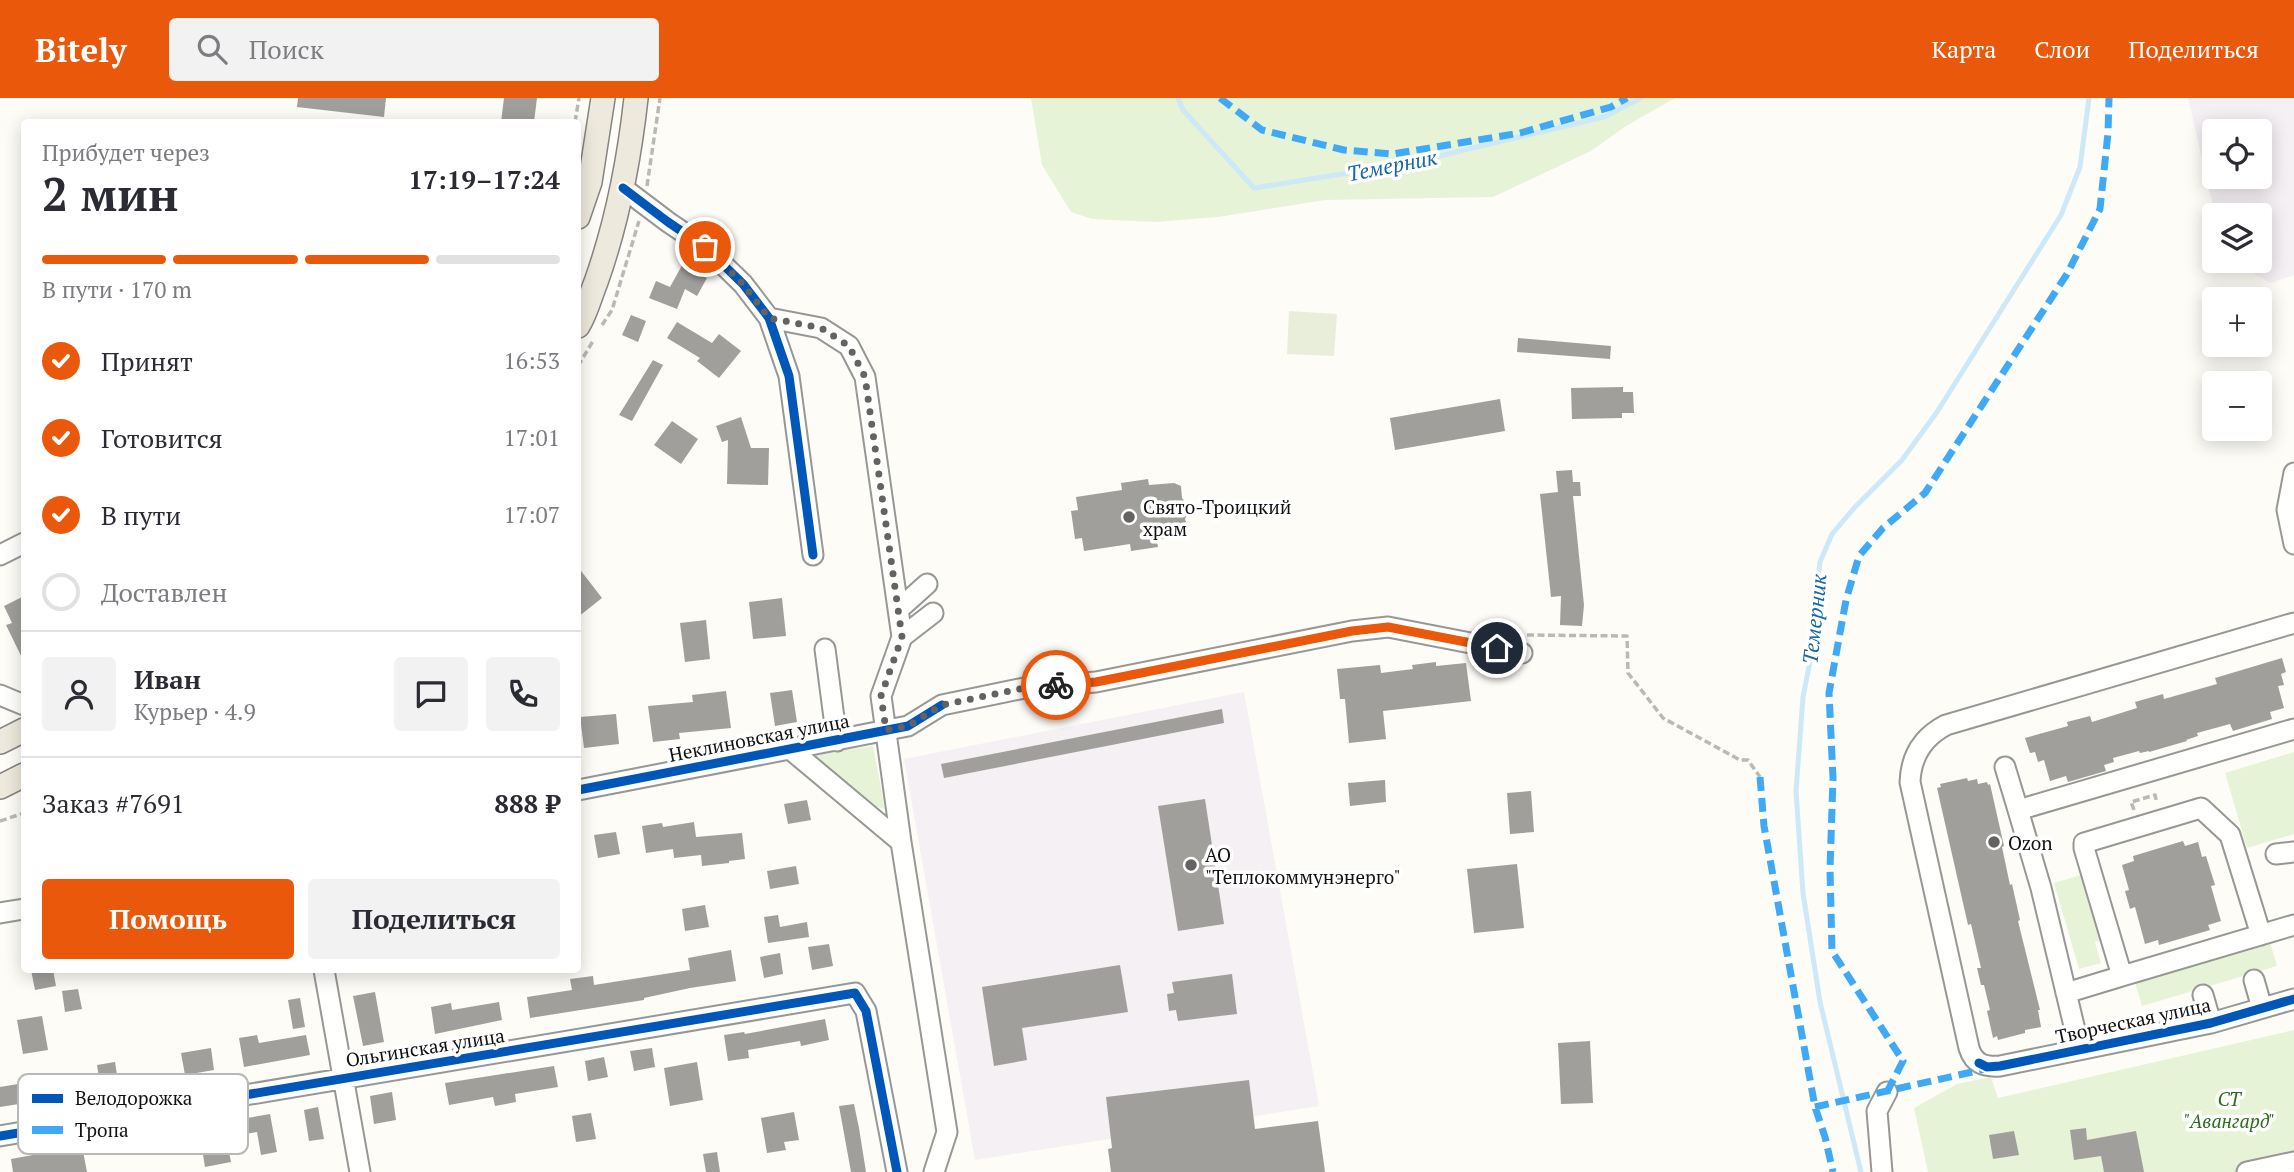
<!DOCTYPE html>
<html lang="ru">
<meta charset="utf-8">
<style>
body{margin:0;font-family:"PT Serif",serif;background:#f2f2f3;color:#2b2b33;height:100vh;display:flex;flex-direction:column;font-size:26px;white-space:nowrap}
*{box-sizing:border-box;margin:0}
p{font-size:23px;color:#7c7c81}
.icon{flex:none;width:38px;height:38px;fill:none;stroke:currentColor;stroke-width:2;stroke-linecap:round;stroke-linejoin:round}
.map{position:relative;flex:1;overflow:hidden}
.drawer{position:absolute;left:21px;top:21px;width:560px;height:854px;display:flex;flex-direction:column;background:#fff;border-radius:7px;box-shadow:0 4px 18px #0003}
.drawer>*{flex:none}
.fabs{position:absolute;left:2202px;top:21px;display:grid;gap:14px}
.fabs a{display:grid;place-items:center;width:70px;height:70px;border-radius:7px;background:#fff;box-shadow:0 4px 18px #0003;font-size:35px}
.pin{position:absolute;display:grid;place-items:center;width:60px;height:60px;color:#fff;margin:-30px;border:4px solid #fff;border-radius:50%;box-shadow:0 2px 7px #0007}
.courier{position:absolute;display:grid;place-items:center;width:70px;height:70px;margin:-35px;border:5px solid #ea580c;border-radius:50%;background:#fff;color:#222;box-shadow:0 2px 9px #0007}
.headline em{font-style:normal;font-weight:700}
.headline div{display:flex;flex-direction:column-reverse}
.headline{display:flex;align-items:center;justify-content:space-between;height:119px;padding:0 21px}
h1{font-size:46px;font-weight:700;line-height:52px}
.bar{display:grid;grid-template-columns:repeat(4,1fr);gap:10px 7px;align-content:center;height:84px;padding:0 21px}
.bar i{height:9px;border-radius:5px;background:#e1e1e2}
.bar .active{background:#ea580c}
.bar p{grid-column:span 4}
.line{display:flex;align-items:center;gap:18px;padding:0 21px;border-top:2px solid #e1e1e2}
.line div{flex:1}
.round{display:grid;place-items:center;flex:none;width:74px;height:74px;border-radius:7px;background:#f2f2f3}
ol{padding:0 21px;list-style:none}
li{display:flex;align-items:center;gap:21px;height:77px}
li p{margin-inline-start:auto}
li .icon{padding:7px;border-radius:50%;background:#ea580c;color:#fff;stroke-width:4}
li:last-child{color:#7c7c81}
li i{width:38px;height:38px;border:4px solid #e1e1e2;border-radius:50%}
.button{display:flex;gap:14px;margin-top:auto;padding:14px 21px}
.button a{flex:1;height:80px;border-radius:7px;background:#ea580c;color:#fff;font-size:28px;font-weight:700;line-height:80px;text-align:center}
.button a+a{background:#f2f2f3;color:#2b2b33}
header{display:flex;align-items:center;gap:42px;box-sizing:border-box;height:98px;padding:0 35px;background:#ea580c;color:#fff}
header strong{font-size:33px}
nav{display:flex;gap:38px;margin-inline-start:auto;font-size:24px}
.search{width:490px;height:63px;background:#f2f2f3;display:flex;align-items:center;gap:18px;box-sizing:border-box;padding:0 24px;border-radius:7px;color:#7c7c81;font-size:26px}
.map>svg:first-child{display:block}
</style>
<header>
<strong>Bitely</strong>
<div class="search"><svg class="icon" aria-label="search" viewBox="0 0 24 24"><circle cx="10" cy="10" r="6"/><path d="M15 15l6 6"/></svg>Поиск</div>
<nav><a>Карта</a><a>Слои</a><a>Поделиться</a></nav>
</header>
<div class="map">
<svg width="2294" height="1074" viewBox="0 0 2294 1074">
<rect width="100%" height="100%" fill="#fdfcf7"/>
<path fill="#f5f0f3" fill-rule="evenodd" d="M 2188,0 L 2294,0 L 2294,177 L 2271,185 L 2232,163 L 2259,163 L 2259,117 L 2215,117 ZM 2214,33 L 2259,33 L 2259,79 L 2214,79 Z
M 1244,594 L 1319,1008 L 975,1062 L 904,661 Z"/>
<path fill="#e7f3d7" d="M 1031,0 L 1675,0 L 1626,28 L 1591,53 L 1493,99 L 1325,102 L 1218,119 L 1155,124 L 1092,121 L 1071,114 L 1042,67 Z
M 873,648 L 885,711 L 874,708 L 810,657 Z
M 2294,654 L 2294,736 L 2247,750 L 2225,675 Z
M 2084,776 L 2104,841 L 2095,844 L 2101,865 L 2079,871 L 2054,785 Z
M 2269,841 L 2277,868 L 2142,908 L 2134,881 Z
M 2294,932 L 2294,1074 L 1928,1074 L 1914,1010 L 1957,986 L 1991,979 L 1998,1000 Z"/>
<path fill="#e9eedb" d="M 1289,213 L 1337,216 L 1334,258 L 1287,256 Z"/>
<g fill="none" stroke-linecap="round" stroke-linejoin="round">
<path stroke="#cde8f7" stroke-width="5" d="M 1178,0 L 1183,12 L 1254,90 L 1405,66 L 1604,19 L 1641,0
M 1861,1074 L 1820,904 L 1803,795 L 1796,693 L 1803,599 L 1815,538 L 1815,505 L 1820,464 L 1832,436 L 1855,409 L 1902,362 L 1937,314 L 2061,117 L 2080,69 L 2089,0"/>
</g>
<path fill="#a19f9c" d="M 298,0 L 386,0 L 384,19 L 297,9 Z
M 504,0 L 537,0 L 534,24 L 501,24 Z
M 690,153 L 697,158 L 692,172 L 707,180 L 697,198 L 685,191 L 677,211 L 649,200 L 656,183 L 670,189 Z
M 631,217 L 646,223 L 638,244 L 622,237 Z
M 677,224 L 712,245 L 719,236 L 741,253 L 719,280 L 697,263 L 700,260 L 667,240 Z
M 1518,240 L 1611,248 L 1610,261 L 1517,254 Z
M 653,262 L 663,267 L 632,323 L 619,317 Z
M 1623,289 L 1623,294 L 1633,294 L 1634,315 L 1622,315 L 1622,320 L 1572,321 L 1571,290 Z
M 1500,301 L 1505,333 L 1395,352 L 1390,320 Z
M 741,319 L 751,350 L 769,350 L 768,387 L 727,386 L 728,342 L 722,344 L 716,328 Z
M 672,323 L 698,341 L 681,366 L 654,347 Z
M 1572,372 L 1573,384 L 1580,384 L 1581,398 L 1573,398 L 1584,507 L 1582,528 L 1560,527 L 1561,498 L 1551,499 L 1540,396 L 1558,394 L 1556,373 Z
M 1148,381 L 1149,387 L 1174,385 L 1181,388 L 1182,400 L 1188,407 L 1189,412 L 1185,421 L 1188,430 L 1186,436 L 1157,442 L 1158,449 L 1131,453 L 1130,446 L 1084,453 L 1082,440 L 1075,441 L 1071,413 L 1078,412 L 1076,399 L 1122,392 L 1121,385 Z
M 578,469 L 602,500 L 578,519 Z
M 24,498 L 24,564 L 6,527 L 12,525 L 4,508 Z
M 782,500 L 786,538 L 753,541 L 749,504 Z
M 706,522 L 710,561 L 685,564 L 680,525 Z
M 2282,560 L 2286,574 L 2281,576 L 2284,587 L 2278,588 L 2284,610 L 2270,614 L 2272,621 L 2233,633 L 2230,626 L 2197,635 L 2198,638 L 2186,642 L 2187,643 L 2149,654 L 2149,653 L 2140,655 L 2139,653 L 2113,660 L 2114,664 L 2104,667 L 2106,673 L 2068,684 L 2066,678 L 2050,683 L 2044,662 L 2038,664 L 2035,654 L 2030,655 L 2025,640 L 2068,628 L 2067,624 L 2090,618 L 2092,624 L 2137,610 L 2135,604 L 2163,596 L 2164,601 L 2217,586 L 2215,580 Z
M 1436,564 L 1436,568 L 1466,565 L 1471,603 L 1383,613 L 1386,641 L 1349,645 L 1345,601 L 1340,601 L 1337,571 L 1380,567 L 1381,575 L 1413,571 L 1412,567 Z
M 792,592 L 797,624 L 775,628 L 770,595 Z
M 726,593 L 731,630 L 679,635 L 680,641 L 653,644 L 648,608 L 693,604 L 692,597 Z
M 1222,611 L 1224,625 L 944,680 L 941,666 Z
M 616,616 L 619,646 L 584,650 L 580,619 Z
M 1967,680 L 1968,683 L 1977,681 L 1978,686 L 1987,684 L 1988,687 L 1990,686 L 2004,748 L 2002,749 L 2010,787 L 2012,786 L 2020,822 L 2018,823 L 2040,912 L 2038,912 L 2041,929 L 2025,932 L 2025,935 L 1998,942 L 1997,938 L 1993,940 L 1987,913 L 1990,912 L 1984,887 L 1981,887 L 1977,870 L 1981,870 L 1971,826 L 1968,827 L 1937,690 L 1941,689 L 1940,686 Z
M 1385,682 L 1386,704 L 1350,708 L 1348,685 Z
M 1531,693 L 1534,734 L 1510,736 L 1507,695 Z
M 1205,701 L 1224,826 L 1178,833 L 1158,708 Z
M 807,702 L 811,722 L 788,726 L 784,706 Z
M 694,724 L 696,739 L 742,735 L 745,761 L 729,763 L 729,765 L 702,768 L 701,757 L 674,760 L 673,751 L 646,755 L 642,728 L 662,725 L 663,729 Z
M 616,734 L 620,756 L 598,760 L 594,737 Z
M 2183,743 L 2185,748 L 2198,744 L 2202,759 L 2206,758 L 2215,787 L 2211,788 L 2221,823 L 2208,827 L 2210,832 L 2159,847 L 2158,842 L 2145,846 L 2135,809 L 2130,811 L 2125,793 L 2129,792 L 2122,767 L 2134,763 L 2133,758 Z
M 1517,766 L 1524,830 L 1474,835 L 1467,771 Z
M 796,768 L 799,786 L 770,791 L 767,773 Z
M 705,807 L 709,829 L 685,833 L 682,811 Z
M 778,817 L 780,829 L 807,824 L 809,839 L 768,845 L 764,819 Z
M 829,846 L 833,868 L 812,872 L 808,849 Z
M 731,852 L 736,883 L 690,890 L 644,900 L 644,902 L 530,920 L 527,899 L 572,892 L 570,881 L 593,878 L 594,887 L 690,872 L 688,860 Z
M 780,855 L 783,876 L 764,880 L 760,859 Z
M 1120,867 L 1128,914 L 1022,930 L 1027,962 L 994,968 L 982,889 Z
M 31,872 L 53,872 L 56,888 L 35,892 Z
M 1232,876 L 1237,916 L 1178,923 L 1176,912 L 1169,913 L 1167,896 L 1174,895 L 1172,884 Z
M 78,891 L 82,911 L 65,914 L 62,893 Z
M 375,894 L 384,944 L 363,948 L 353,898 Z
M 300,900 L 305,929 L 293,931 L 288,902 Z
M 499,904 L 502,922 L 435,936 L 431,909 L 451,905 L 452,912 Z
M 42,918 L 48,952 L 23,956 L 17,922 Z
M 825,921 L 829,942 L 801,948 L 800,943 L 748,952 L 749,960 L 728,963 L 724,937 L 744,934 L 745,936 Z
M 257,937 L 259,945 L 306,937 L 310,957 L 244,969 L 239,940 Z
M 1590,943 L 1593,1005 L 1561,1006 L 1558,945 Z
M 211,950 L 214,972 L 185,977 L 181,955 Z
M 652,950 L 655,969 L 634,973 L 630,953 Z
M 604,959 L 608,979 L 588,983 L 585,963 Z
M 115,964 L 119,990 L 101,993 L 97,967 Z
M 697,964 L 703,1002 L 670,1008 L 664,970 Z
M 554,968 L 558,989 L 515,996 L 516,1004 L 495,1008 L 493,999 L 449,1007 L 445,985 Z
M 72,977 L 76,997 L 0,1009 L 0,989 Z
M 1249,982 L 1255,1031 L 1318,1023 L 1325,1074 L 1111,1074 L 1108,1051 L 1112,1050 L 1106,999 Z
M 392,994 L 396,1022 L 374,1026 L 370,998 Z
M 854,1006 L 859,1030 L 866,1074 L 851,1074 L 839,1008 Z
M 318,1009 L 324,1041 L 309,1043 L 304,1012 Z
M 794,1014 L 799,1042 L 784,1044 L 786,1052 L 767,1055 L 761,1020 Z
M 591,1015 L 596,1041 L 576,1044 L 572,1018 Z
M 270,1016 L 277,1054 L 261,1057 L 257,1034 L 238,1037 L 236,1022 Z
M 224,1028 L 231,1064 L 205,1069 L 199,1032 Z
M 2086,1030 L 2087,1042 L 2136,1033 L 2144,1074 L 2104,1074 L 2101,1058 L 2074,1062 L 2070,1032 Z
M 2014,1033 L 2019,1057 L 1993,1061 L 1989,1037 Z
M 82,1048 L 87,1074 L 13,1074 L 11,1061 Z
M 717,1054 L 720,1074 L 706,1074 L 703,1056 Z"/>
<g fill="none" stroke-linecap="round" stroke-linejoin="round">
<defs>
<path id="minor" d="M 623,90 L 668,124 L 705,149 L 743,186 L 769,220 L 789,278 L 813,457
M 769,220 L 821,230 L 849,248 L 865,279 L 902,539 L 881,598 L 901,744 L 947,1034 L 934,1074
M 2294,375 L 2287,412 L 2294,446
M 0,457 L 24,445
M 898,512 L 927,486
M 2294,525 L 1946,627 C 1923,639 1911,658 1910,684 L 1969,950 C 1974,966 1984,969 2000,968 L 2211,925 L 2294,901
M 902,539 L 933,515
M 825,551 L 837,643
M 0,597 L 24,607
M 790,651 L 901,744
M 2005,669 L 2018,712
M 578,692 L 908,628 L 942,607 L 1029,589 L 1096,584 L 1352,533 L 1388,529 L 1522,555
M 2276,756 L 2294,754
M 0,815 L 24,811
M 2261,837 L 2230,737 L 2201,710 L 2084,745 L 2084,750 L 2122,878 L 2294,827
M 324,872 L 360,1074
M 2254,882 L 2262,910
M 2066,895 L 2122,878
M 2203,897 L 2211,925
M 2105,938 C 2093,940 2083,944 2075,932 L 2041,790 L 2018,712 L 2294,631
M 0,1038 L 855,895 L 866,913 L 897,1074
M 1882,1074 L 1877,1013 L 1887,994
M 2247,1074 L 2294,1064"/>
<path id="major" d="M 578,119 L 590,84 L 603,0
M 578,228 C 586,215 590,199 596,184 C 618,122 629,64 636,0
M 0,644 L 24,632
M 0,689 L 24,677"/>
</defs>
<use href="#minor" stroke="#979795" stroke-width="23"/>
<use href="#major" stroke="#858482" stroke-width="26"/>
<path stroke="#b9b9b8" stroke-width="3.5" stroke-dasharray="7 3.5" stroke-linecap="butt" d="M 575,24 L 579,0
M 647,88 L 660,0
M 602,227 L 612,212 L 639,123
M 578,268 L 593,243
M 1527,537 L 1627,538 L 1628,575 L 1663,620 L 1740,662 L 1748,662 L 1760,679
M 2134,712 L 2131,704 L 2155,697 L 2157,705
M 0,723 L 24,715"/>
<use href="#minor" stroke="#fffffe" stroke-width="19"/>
<use href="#major" stroke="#ede9dc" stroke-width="23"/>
<path stroke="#3fa9f5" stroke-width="7" stroke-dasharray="14 7" stroke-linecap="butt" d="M 1220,0 L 1262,32 L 1344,52 L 1393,56 L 1520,35 L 1611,9 L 1627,0
M 1760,679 L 1764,728 L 1815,1009 L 1825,1039 L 1833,1074
M 1887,994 L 1903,963 L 1832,853 L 1830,771 L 1833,680 L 1829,595 L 1846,502 L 1859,458 L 1883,430 L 1925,395 L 2067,176 L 2100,111 L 2108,35 L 2109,0
M 1815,1009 L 1990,970"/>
<defs>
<path id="cycleway" d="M 623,90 L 668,124 L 705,149 L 743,186 L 769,220 L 789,278 L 813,457
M 578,692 L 908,628 L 942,607
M 1979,965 L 1987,969 L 2000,968 L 2211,925 L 2294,901
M 0,1038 L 855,895 L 866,913 L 897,1074"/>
</defs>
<use href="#cycleway" stroke="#fff" stroke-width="13"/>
<use href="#cycleway" stroke="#0057b8" stroke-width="9"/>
</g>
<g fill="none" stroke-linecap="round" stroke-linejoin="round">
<path stroke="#646362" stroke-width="7" stroke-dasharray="0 12.6" d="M 705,149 L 743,186 L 769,220 L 821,230 L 849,248 L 865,279 L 902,539 L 881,598 L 886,632 L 908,628 L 942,607 L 1029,589 L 1056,587"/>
<path stroke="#ea580c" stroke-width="9" d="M 1056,587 L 1096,584 L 1352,533 L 1388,529 L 1497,550"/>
</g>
<g fill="#646362" stroke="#fff" stroke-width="2.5">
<circle cx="1129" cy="419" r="7"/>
<circle cx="1994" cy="744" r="7"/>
<circle cx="1191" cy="767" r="7"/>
</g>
<g text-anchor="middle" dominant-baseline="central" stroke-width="7" stroke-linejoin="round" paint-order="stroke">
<g font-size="19" fill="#111" stroke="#fff" text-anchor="start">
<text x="1143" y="408">Свято-Троицкий<tspan x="1143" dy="22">храм</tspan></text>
<text x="2008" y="744">Ozon</text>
<text x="1205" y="756">АО<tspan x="1205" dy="22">"Теплокоммунэнерго"</tspan></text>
</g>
<g font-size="19" fill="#111" stroke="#fff">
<text transform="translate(759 639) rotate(-11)">Неклиновская улица</text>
<text transform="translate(2133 922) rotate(-12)">Творческая улица</text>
<text transform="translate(425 949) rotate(-9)">Ольгинская улица</text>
</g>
<g font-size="19" font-style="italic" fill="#2f6b1f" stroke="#fff">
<text x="2229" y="1000">СТ<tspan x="2229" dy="22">"Авангард"</tspan></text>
</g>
<g font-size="21" font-style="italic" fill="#1768a6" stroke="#fff">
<text transform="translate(1392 67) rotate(-11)">Темерник</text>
<text transform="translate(1814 521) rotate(-84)">Темерник</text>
</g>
</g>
<rect x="18" y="976" width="230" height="80" rx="10" fill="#fff" stroke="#b8b8b8" stroke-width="2"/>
<rect x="32" y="996" width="31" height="9" fill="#0057b8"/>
<rect x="32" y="1028" width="31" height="8" fill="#3fa9f5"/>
<g font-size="19" fill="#111">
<text x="75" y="1007">Велодорожка</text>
<text x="75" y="1039">Тропа</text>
</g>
</svg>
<div class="fabs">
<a><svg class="icon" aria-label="locate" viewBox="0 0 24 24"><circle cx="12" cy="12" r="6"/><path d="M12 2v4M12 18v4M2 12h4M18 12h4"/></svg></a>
<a><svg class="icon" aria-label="layers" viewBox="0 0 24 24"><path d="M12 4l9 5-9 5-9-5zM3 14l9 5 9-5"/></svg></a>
<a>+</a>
<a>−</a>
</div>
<div class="pin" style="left:705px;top:149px;background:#ea580c"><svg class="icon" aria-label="bag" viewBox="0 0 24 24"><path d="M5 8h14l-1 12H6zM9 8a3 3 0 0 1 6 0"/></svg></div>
<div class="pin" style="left:1497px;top:550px;background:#1f2937"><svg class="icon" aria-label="home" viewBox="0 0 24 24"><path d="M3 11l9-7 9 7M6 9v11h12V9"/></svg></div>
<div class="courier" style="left:1056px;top:587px"><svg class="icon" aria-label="bike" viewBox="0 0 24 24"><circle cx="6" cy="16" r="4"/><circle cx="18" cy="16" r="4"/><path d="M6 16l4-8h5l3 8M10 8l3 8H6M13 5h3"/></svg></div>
<section class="drawer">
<div class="headline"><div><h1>2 мин</h1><p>Прибудет через</p></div><em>17:19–17:24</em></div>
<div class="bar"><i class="active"></i><i class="active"></i><i class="active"></i><i></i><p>В пути · 170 m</p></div>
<ol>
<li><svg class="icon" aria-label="check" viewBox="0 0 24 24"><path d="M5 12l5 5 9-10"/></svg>Принят<p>16:53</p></li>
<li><svg class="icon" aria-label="check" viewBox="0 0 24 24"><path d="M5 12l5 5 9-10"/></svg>Готовится<p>17:01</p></li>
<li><svg class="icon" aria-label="check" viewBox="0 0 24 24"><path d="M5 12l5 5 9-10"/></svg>В пути<p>17:07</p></li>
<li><i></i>Доставлен</li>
</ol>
<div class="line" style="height:126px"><a class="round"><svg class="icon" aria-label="person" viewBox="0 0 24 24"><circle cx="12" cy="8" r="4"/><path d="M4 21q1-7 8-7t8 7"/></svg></a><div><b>Иван</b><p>Курьер · 4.9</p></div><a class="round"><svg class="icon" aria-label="chat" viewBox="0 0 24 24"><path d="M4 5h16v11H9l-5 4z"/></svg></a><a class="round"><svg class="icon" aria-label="phone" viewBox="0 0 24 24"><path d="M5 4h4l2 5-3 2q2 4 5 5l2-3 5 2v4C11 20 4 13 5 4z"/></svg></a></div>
<div class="line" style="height:91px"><div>Заказ #7691</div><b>888 ₽</b></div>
<div class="button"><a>Помощь</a><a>Поделиться</a></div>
</section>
</div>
